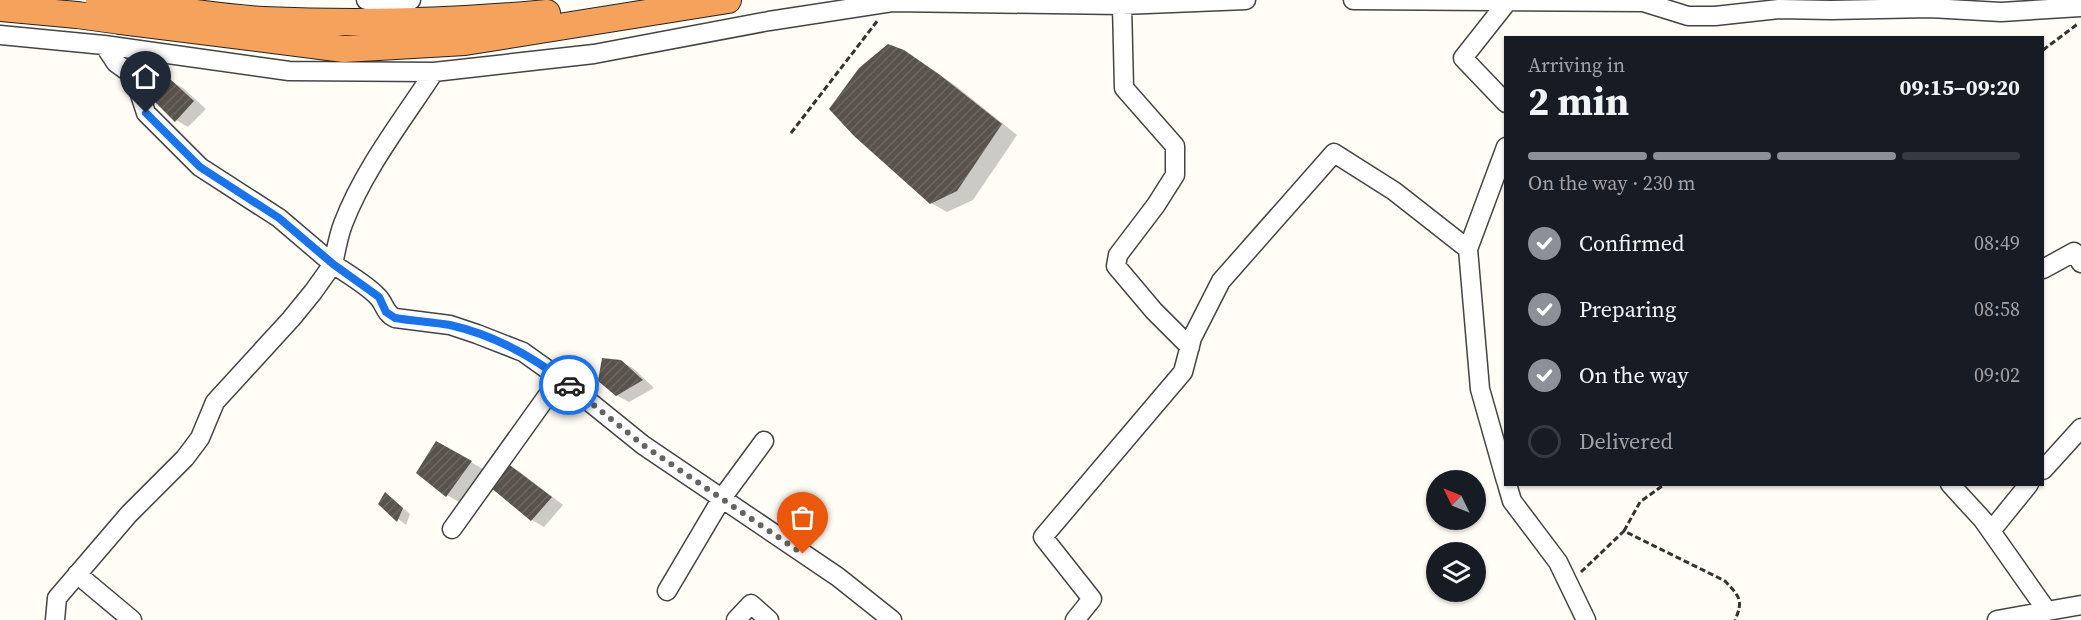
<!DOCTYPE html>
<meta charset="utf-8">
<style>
body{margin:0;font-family:"Source Serif 4",serif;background:#20242c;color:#f1f3f6;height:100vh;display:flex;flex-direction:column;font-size:22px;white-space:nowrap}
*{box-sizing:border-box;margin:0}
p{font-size:20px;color:#9ea1a6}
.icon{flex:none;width:33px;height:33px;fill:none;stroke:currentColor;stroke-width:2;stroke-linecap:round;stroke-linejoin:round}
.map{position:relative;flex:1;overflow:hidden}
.panel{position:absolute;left:1504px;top:36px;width:540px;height:450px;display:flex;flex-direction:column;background:#171b24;border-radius:0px;box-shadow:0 2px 4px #0004}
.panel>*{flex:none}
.needle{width:39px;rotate:313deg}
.tools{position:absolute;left:1426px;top:470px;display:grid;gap:12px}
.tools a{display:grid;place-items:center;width:60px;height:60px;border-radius:50%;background:#171b24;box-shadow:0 2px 4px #0004;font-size:30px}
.pin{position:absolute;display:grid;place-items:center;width:51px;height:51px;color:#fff;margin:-62px -26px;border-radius:50% 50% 50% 0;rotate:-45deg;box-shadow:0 0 6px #0007}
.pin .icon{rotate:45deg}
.courier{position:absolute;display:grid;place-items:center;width:60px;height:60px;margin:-30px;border:4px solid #1a73e8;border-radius:50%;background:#fff;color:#222;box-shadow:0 2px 8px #0007}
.summary em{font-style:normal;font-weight:700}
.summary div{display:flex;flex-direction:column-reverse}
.summary{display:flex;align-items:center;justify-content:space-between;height:102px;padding:0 24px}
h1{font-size:39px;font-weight:700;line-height:45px}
.bar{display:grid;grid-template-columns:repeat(4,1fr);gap:9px 6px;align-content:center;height:72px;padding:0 24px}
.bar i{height:8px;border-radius:4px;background:#363941}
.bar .selected{background:#8c9099}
.bar p{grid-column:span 4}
ol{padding:0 24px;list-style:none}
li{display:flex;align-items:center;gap:18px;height:66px}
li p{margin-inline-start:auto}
li .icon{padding:6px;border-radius:50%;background:#8c9099;color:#fff;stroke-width:4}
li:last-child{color:#9ea1a6}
li i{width:33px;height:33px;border:3px solid #363941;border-radius:50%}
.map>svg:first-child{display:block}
</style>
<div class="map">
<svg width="2081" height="620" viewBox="0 0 2081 620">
<defs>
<pattern id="building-hatch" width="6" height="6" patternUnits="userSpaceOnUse" patternTransform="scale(1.5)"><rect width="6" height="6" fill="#5a524d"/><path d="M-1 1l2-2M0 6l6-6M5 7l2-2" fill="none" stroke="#6d6662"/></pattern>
</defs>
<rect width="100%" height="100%" fill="#fffdf5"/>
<path fill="#0003" d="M 904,51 L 956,86 L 1017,135 L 973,200 L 947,212 L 931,203 Z
M 171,81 L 183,88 L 206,109 L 188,127 L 176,120 Z
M 621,361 L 634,369 L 654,388 L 629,402 L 616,395 Z
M 437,443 L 483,469 L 459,502 L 447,495 Z
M 508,465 L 520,472 L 563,505 L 544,527 L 532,520 Z
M 386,494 L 410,514 L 406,525 L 380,504 Z"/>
<path fill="url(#building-hatch)" d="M 888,44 L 904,50 L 940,75 L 1002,124 L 957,191 L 930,204 L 854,136 L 829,109 L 859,68 Z
M 170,79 L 194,101 L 175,122 L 152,99 Z
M 602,358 L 621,360 L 643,380 L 616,396 L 598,381 Z
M 436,441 L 472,461 L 446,497 L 416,473 Z
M 507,463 L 552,497 L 531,521 L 490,487 Z
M 385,492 L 403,508 L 397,522 L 378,504 Z"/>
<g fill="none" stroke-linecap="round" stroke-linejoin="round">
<defs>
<path id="minor" d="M 366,0 L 411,0
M 1353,0 L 1643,2 L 1688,16 L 1715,16 L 1779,9 L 1831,10 L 1930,8 L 2001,12 L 2081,7
M 1122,5 L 1124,88 L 1175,146 L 1175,175 L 1156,205 L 1118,255 L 1116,266 L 1154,311 L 1190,347
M 0,35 L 104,45 L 289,71 L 434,72 L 594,54 L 769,21 L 892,2 L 1122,5 L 1246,0
M 434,72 C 402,121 364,169 343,224 C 338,237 336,251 333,264 C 346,273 367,285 377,296 C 385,303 384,313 395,318 L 450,325 L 477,334 L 523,352 L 565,382 L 643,445 L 838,577 L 892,620
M 1506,103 L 1463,58 L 1508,1
M 1468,249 L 1480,389 L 1506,481
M 2043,269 L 2074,252 L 2081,263
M 2043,470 L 2081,428
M 1507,484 L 1512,501 L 1558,562 L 1586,620
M 1950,484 L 1983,520 L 2047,611
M 452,529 L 560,378
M 1991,531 L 2029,484
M 77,574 L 132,620
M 667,591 L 722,498 L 764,441
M 55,620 L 57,598 L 129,514 L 185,458 L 200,438 L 215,402 L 291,319 L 313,292 L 333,264 L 279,218 L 200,167 L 146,113 L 134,76 L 116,63 L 104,45
M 736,620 L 751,604 L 769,620
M 1075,620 L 1092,599 L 1043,537 L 1183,372 L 1192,338 L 1221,281 L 1334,153 L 1394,191 L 1468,249 L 1506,147
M 1997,620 L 2081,605"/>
<path id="highway" d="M 122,3 C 169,9 216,17 263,20 C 358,24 452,22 547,13
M 0,8 L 77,15
M 121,21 L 344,49 L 465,42 L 728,0"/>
</defs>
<use href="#minor" stroke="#444" stroke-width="21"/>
<use href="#highway" stroke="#222" stroke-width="28"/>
<path stroke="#333" stroke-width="3" stroke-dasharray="6 3" stroke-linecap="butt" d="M 2043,50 L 2079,23
M 791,133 L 878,20
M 1624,531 L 1640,502 L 1665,484
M 1581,572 L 1624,531 L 1725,581 C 1739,596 1744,600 1735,620"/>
<use href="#minor" stroke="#fff" stroke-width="18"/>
<use href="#highway" stroke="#f5a25d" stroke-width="26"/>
<defs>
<path id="highway-bridge" d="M 99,0 L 122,3
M 77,15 L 121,21"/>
</defs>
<use href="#highway-bridge" stroke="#222" stroke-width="28" stroke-linecap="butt"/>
<use href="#highway-bridge" stroke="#f5a25d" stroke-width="26"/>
</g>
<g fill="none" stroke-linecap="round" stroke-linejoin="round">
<path stroke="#646461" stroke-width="6" stroke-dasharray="0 10.8" d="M 569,385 L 643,445 L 803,554"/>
<path stroke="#1a73e8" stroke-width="8" d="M 146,113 L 200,167 L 279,218 L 333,264 L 379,297 L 386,312 L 395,318 C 413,321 432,322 450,325 C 494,335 534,357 569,385"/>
</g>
</svg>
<div class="tools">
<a><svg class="needle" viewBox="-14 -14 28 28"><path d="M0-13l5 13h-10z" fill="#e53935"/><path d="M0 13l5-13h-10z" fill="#9ea1a6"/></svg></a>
<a><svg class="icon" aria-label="layers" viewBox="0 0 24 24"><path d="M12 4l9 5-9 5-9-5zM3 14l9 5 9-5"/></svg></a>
</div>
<div class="pin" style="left:803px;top:554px;background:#ea580c"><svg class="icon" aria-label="bag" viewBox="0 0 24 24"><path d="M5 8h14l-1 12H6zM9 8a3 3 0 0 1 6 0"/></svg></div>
<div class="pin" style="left:146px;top:113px;background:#1f2937"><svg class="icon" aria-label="home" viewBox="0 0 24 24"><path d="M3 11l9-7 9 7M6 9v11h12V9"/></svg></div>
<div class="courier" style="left:569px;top:385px"><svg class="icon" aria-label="car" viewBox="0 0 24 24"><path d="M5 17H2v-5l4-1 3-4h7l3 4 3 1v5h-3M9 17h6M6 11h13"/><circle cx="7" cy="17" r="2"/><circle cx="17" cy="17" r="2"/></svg></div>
<section class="panel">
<div class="summary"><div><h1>2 min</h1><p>Arriving in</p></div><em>09:15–09:20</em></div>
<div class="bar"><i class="selected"></i><i class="selected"></i><i class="selected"></i><i></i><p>On the way · 230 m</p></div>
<ol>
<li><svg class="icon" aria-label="check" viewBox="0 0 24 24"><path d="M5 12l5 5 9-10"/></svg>Confirmed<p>08:49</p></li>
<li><svg class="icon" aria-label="check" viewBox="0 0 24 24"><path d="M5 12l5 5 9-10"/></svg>Preparing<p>08:58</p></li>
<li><svg class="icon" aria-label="check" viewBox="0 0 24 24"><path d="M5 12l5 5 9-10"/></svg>On the way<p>09:02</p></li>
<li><i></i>Delivered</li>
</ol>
</section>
</div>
